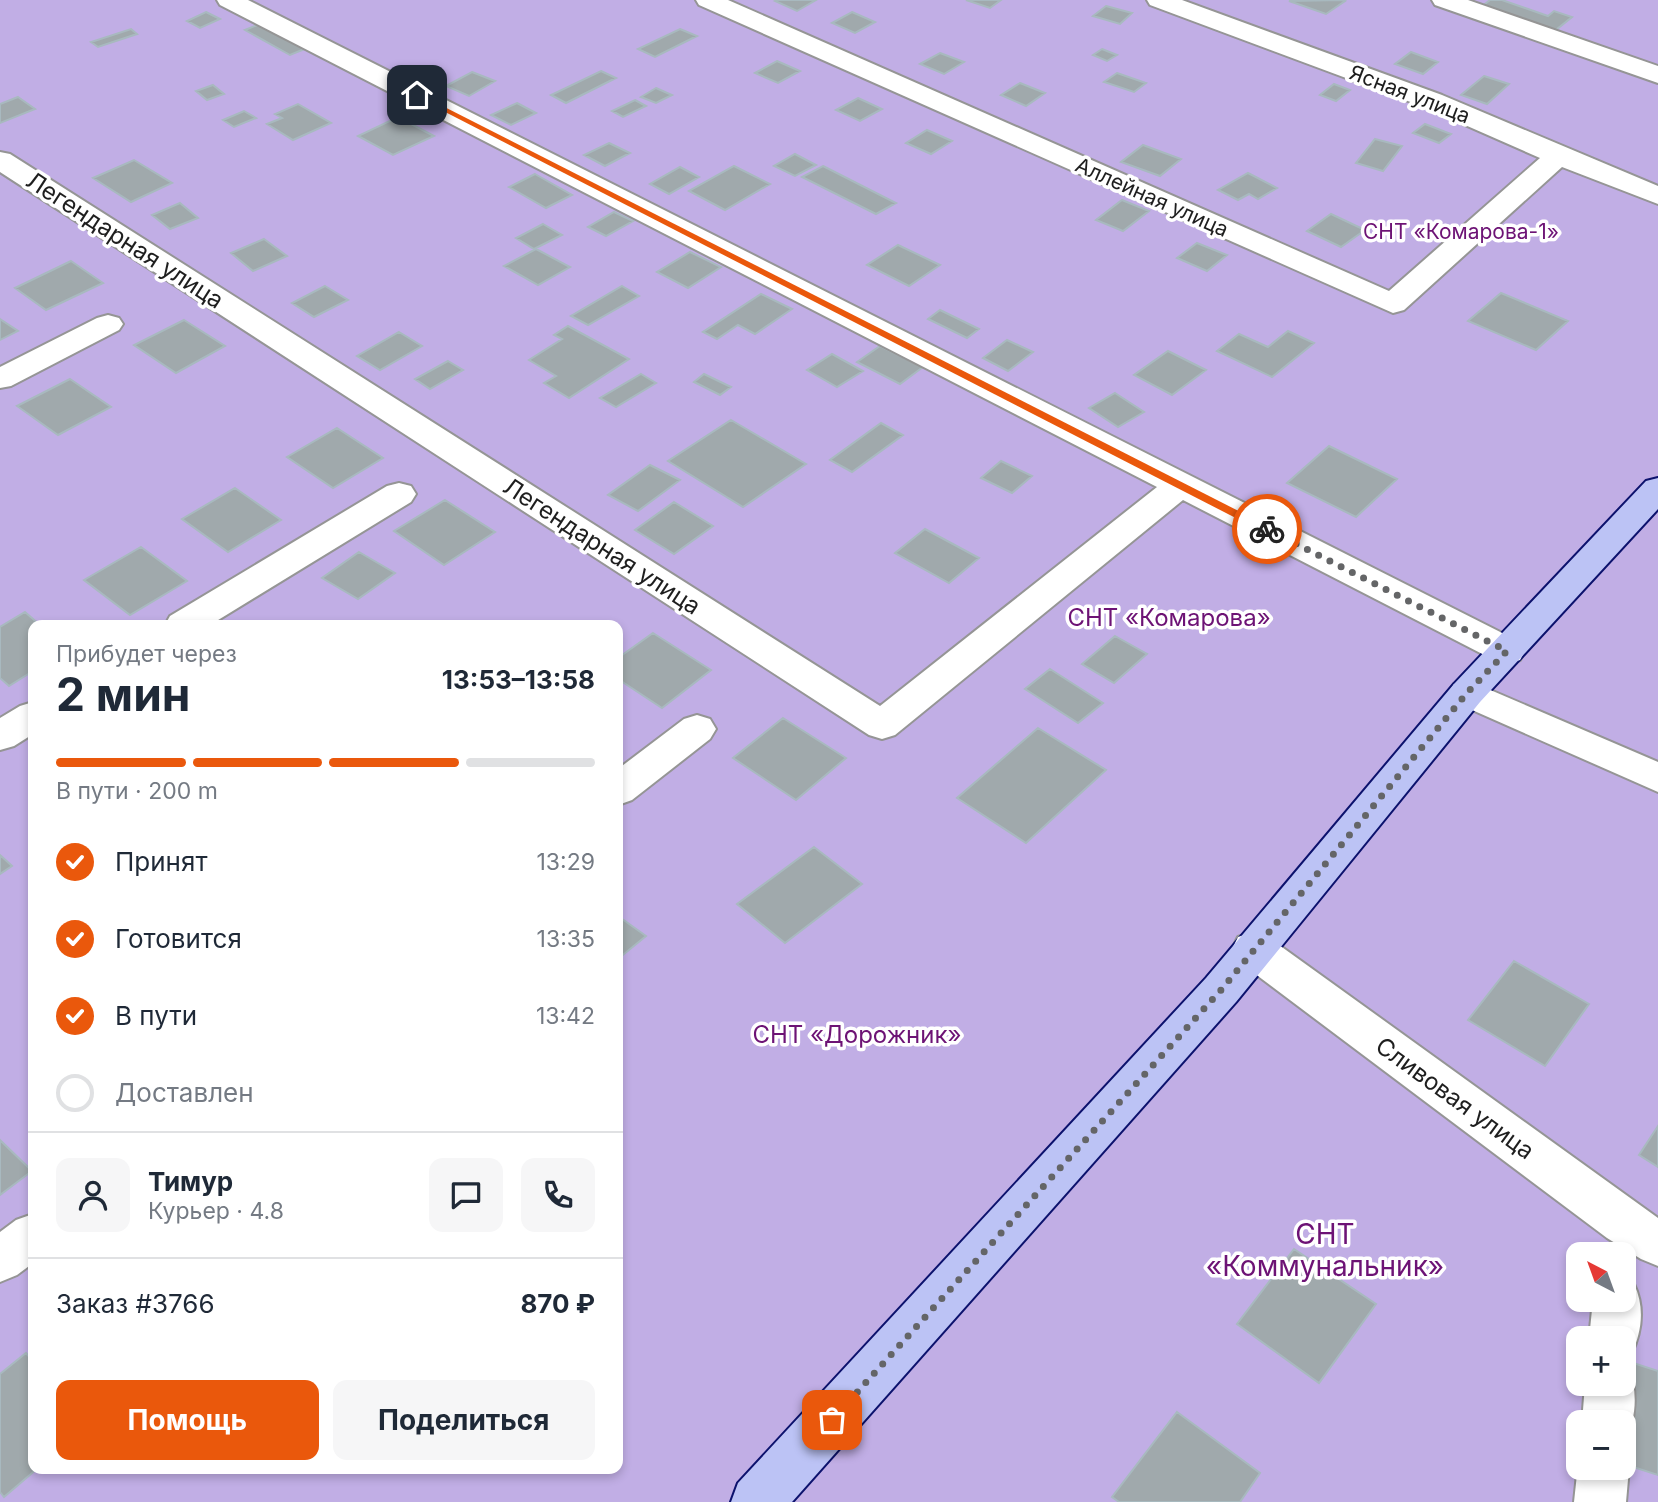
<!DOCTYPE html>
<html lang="ru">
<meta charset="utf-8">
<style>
body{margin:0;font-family:Inter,sans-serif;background:#f6f6f7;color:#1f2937;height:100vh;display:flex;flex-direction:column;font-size:26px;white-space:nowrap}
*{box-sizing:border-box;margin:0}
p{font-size:23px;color:#747a83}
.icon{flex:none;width:38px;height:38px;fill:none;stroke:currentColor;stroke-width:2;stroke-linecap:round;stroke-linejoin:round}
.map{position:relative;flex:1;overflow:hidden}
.sheet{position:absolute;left:28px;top:620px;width:595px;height:854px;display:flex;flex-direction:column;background:#fff;border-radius:14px;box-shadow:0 4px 10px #0003}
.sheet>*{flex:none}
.needle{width:46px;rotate:319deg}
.buttons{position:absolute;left:1566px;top:1242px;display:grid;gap:14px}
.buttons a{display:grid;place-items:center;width:70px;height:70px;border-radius:14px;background:#fff;box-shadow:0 4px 10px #0003;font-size:35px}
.pin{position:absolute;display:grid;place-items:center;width:60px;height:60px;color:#fff;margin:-30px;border-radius:14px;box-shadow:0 4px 10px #0006}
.courier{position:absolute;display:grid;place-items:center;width:70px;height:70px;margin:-35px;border:5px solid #ea580c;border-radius:50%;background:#fff;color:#222;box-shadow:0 2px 9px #0007}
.overview em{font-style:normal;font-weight:700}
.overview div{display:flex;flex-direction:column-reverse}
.overview{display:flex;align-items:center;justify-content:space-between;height:119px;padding:0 28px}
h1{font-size:46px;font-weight:700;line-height:52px}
.bar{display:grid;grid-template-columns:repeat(4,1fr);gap:10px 7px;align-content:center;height:84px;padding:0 28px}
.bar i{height:9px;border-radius:5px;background:#e0e1e3}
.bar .selected{background:#ea580c}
.bar p{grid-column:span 4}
.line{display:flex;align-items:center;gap:18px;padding:0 28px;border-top:2px solid #e0e1e3}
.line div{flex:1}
.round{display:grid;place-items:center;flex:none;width:74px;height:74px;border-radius:14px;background:#f6f6f7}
ol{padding:0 28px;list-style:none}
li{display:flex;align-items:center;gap:21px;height:77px}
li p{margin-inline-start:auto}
li .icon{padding:7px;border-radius:50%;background:#ea580c;color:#fff;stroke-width:4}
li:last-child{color:#747a83}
li i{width:38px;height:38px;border:4px solid #e0e1e3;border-radius:50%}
.button{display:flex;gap:14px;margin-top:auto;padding:14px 28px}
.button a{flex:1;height:80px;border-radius:14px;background:#ea580c;color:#fff;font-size:28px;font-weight:700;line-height:80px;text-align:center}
.button a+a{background:#f6f6f7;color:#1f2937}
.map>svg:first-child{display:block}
</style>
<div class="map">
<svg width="1658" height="1502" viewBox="0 0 1658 1502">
<rect width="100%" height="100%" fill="#e5e9ee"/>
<path fill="#c1aee5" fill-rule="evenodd" d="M 0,0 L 1658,0 L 1658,1502 L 0,1502 ZM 33,625 L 618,625 L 618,1468 L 33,1468 ZM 1578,1255 L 1624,1255 L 1624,1300 L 1578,1300 ZM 1578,1339 L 1624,1339 L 1624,1384 L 1578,1384 ZM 1578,1423 L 1624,1423 L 1624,1468 L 1578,1468 Z"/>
<path fill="#a0a9ac" stroke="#a8b9bf" stroke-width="2" d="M 777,0 L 816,0 L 797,11 L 775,1 Z
M 966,0 L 1001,0 L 990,8 Z
M 1342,0 L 1345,1 L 1326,14 L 1289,1 Z
M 1490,0 L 1502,0 L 1548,16 L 1554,11 L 1572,17 L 1552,33 L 1480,8 Z
M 1106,6 L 1132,13 L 1120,24 L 1093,16 Z
M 206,12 L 220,19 L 200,28 L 187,21 Z
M 852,12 L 875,22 L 855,33 L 832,23 Z
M 262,23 L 307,48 L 290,55 L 245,30 Z
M 131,29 L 137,34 L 98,47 L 91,42 Z
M 680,29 L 697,36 L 655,57 L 638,49 Z
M 1102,49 L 1117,55 L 1107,61 L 1093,55 Z
M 1411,52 L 1438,62 L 1423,74 L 1395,64 Z
M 940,53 L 964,62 L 944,74 L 920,64 Z
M 777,61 L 800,71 L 778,83 L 755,73 Z
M 601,71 L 616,78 L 566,103 L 551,95 Z
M 472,72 L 495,81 L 469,96 L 446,86 Z
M 1117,73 L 1146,83 L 1134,92 L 1104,82 Z
M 1484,76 L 1509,84 L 1487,104 L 1461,95 Z
M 1020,83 L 1045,93 L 1026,106 L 1001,95 Z
M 1334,84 L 1350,90 L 1336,101 L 1320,95 Z
M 213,85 L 224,94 L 207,100 L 196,91 Z
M 656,88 L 672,95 L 656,103 L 641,97 Z
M 18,97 L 35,109 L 0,123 L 0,104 Z
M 858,98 L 882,109 L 860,121 L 836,110 Z
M 635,100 L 646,106 L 623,117 L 612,111 Z
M 517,103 L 536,113 L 511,125 L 491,115 Z
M 298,104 L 331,123 L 293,140 L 267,124 L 282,118 L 275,114 Z
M 244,111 L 256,118 L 234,127 L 223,120 Z
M 398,117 L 434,136 L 393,155 L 358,136 Z
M 1425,124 L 1451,134 L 1439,143 L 1413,133 Z
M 927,130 L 952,141 L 931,154 L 906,143 Z
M 1375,139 L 1402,146 L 1383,171 L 1356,163 Z
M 609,143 L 630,153 L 605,166 L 584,155 Z
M 1143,145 L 1181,159 L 1160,176 L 1121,162 Z
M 795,154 L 816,165 L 795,176 L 774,166 Z
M 134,160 L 172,183 L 131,202 L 93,178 Z
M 734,166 L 770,184 L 725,210 L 689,191 Z
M 823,166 L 896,203 L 876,214 L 802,177 Z
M 680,167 L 699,177 L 669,194 L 650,184 Z
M 1248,173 L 1277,188 L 1258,199 L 1249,194 L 1238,200 L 1218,190 Z
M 535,174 L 572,195 L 546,208 L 509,187 Z
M 1122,200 L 1149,211 L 1123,231 L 1096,220 Z
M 180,203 L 198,218 L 170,229 L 152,215 Z
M 614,212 L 633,221 L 606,236 L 588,227 Z
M 1331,214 L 1365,230 L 1341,247 L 1307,231 Z
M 543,224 L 562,235 L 534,249 L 516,238 Z
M 264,239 L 287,256 L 253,271 L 231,253 Z
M 1197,243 L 1227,255 L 1207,271 L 1177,258 Z
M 898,245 L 940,265 L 909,286 L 867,265 Z
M 536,249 L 570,267 L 538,285 L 504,266 Z
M 690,252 L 721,267 L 688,288 L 657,272 Z
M 71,261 L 103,283 L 46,310 L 15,288 Z
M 325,286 L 348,300 L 314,317 L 292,303 Z
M 622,286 L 639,296 L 588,325 L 571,316 Z
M 1501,293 L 1568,321 L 1536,350 L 1468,321 Z
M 761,294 L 792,309 L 755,334 L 738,325 L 717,339 L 703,332 Z
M 940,310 L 979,329 L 967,338 L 928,319 Z
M 0,319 L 18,331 L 0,340 Z
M 184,320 L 225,346 L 176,373 L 134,345 Z
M 568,326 L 629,359 L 569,398 L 544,383 L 556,376 L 529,360 L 562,339 L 554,335 Z
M 1288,331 L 1314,343 L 1272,377 L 1217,351 L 1239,334 L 1268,347 Z
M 399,332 L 422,346 L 380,370 L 357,356 Z
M 1007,340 L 1033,352 L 1008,371 L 983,358 Z
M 880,346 L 923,367 L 900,384 L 857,362 Z
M 1168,351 L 1206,370 L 1172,395 L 1134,375 Z
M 832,354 L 863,371 L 837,387 L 807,370 Z
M 448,361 L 463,370 L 430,389 L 415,379 Z
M 641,374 L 656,383 L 616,407 L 600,398 Z
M 704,374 L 731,387 L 720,395 L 694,382 Z
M 70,379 L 111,407 L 58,435 L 17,406 Z
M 1115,393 L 1144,412 L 1118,427 L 1089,408 Z
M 731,420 L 806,464 L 743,507 L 668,461 Z
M 881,423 L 903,435 L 852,472 L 830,460 Z
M 337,428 L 383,458 L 333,488 L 287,457 Z
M 1329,446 L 1397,479 L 1356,517 L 1287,483 Z
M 1001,461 L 1032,476 L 1012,493 L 981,478 Z
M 650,465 L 680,480 L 638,511 L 608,495 Z
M 235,488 L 281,520 L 228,552 L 182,519 Z
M 445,500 L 495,532 L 444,565 L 394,531 Z
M 674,502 L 713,526 L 674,554 L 635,530 Z
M 925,529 L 979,558 L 949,583 L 895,553 Z
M 141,547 L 187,581 L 130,615 L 84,580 Z
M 359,552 L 395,573 L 358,599 L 322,578 Z
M 25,612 L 40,625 L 33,625 L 33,671 L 9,686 L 0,678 L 0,627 Z
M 653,633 L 711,670 L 662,708 L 618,679 L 618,658 Z
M 1115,636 L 1147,654 L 1114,683 L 1082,664 Z
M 1050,669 L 1103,703 L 1078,723 L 1025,689 Z
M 783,718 L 846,758 L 796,800 L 733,758 Z
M 1038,728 L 1106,770 L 1026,843 L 957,798 Z
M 814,847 L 862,884 L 785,943 L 737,904 Z
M 0,855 L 12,866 L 0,874 Z
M 618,916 L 646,936 L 618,959 Z
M 1514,961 L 1589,1004 L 1545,1066 L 1468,1020 Z
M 1658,1126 L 1658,1167 L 1639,1155 Z
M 0,1140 L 32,1171 L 0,1195 Z
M 1294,1249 L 1376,1304 L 1319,1383 L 1237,1324 Z
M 26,1353 L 33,1361 L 33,1468 L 38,1468 L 4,1497 L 0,1492 L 0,1374 Z
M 1624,1360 L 1658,1371 L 1658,1475 L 1624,1464 Z
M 1177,1412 L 1260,1473 L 1240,1502 L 1119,1502 L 1112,1497 Z"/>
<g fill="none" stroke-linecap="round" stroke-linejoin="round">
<defs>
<path id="street" d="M 217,0 L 248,0 L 1520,642 L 1525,651 L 1520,660 L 1507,664 L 1494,660 L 1183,500 L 895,735 L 882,739 L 869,735 L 0,172 L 0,152 L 10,154 L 880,706 L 1157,487 L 220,5 Z
M 696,0 L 728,0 L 1389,291 L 1540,158 L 1424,107 L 1150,5 L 1147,0 L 1182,0 L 1442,95 L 1658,186 L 1658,204 L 1562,167 L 1404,310 L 1393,313 L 699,5 Z
M 1432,0 L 1468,0 L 1658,66 L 1658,83 L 1435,5 Z
M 108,315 L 119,318 L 123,324 L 119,330 L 11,386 L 0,388 L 0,367 L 97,318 Z
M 399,483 L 411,486 L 416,494 L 411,502 L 210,625 L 165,625 L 170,616 L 387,486 Z
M 1467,680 L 1658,762 L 1658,792 L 1454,702 L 1448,693 L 1454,684 Z
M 33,702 L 33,734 L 14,746 L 0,750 L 0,718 L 20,706 Z
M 697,715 L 710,719 L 716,729 L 710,739 L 632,800 L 618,805 L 618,769 L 684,719 Z
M 1253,932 L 1268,937 L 1658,1218 L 1658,1266 L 1641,1259 L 1607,1238 L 1238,961 L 1232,949 L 1238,937 Z
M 33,1214 L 33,1263 L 17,1275 L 0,1282 L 0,1232 L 16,1220 Z
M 1624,1280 L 1634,1284 C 1645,1307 1642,1332 1631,1355 L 1624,1358 L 1624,1339 L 1589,1339 L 1593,1300 L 1624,1300 Z
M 1624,1366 L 1628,1367 C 1638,1390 1637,1419 1624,1441 L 1624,1423 L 1582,1423 L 1585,1384 L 1624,1384 Z
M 1624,1456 L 1629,1468 L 1626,1502 L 1574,1502 L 1578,1465 L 1578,1468 L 1624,1468 Z"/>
<path id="secondary" d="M 1658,478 L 1658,509 L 1480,702 L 1236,1002 L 792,1502 L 731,1502 L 738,1483 L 1206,978 L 1454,684 L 1646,481 Z"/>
</defs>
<use href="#street" stroke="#959595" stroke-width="4"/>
<use href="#secondary" stroke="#0c126d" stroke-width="4"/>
<use href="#street" fill="#fff" fill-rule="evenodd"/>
<use href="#secondary" fill="#bcc3f5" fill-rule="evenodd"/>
</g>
<path fill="#ea580c" d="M 417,93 L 1270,527 L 1272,529 L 1263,532 L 414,96 Z"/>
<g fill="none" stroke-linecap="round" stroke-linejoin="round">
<path stroke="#646567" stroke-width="7" stroke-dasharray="0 12.6" d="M 832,1420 L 1221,990 L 1467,693 L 1507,651 L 1267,529"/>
</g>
<g text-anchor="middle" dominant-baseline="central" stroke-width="7" stroke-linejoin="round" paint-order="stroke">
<g font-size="21" fill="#1e1e1e" stroke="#fff">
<text transform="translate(1410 94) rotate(21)">Ясная улица</text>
<text transform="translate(1152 197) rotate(24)">Аллейная улица</text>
</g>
<g font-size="21" fill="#6d1375" stroke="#fff">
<text x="1461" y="231">СНТ «Комарова-1»</text>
</g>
<g font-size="24" fill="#1e1e1e" stroke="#fff">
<text transform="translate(125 240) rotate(33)">Легендарная улица</text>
<text transform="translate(602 546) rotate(33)">Легендарная улица</text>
<text transform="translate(1455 1098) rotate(36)">Сливовая улица</text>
</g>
<g font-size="24" fill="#6d1375" stroke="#fff">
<text x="1169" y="617">СНТ «Комарова»</text>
<text x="857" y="1034">СНТ «Дорожник»</text>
</g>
<g font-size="28" fill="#6d1375" stroke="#fff">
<text x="1325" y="1234">СНТ<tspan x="1325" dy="32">«Коммунальник»</tspan></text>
</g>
</g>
</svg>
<div class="buttons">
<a><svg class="needle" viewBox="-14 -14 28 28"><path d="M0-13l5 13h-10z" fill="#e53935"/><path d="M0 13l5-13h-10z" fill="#747a83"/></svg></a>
<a>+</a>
<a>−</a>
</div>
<div class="pin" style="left:832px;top:1420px;background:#ea580c"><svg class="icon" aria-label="bag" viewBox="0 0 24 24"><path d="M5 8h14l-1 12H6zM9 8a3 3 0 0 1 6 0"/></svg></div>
<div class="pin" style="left:417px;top:95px;background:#1f2937"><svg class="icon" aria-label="home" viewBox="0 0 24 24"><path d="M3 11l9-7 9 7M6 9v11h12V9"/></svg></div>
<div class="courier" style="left:1267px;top:529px"><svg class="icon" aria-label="bike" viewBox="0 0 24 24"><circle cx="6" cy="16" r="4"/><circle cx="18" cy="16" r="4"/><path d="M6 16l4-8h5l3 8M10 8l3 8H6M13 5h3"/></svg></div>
<section class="sheet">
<div class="overview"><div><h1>2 мин</h1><p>Прибудет через</p></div><em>13:53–13:58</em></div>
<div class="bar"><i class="selected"></i><i class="selected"></i><i class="selected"></i><i></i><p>В пути · 200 m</p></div>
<ol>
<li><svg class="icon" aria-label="check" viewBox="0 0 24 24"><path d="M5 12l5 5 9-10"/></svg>Принят<p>13:29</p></li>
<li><svg class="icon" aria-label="check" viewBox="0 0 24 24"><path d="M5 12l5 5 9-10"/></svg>Готовится<p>13:35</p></li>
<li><svg class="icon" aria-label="check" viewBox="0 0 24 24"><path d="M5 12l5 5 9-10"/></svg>В пути<p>13:42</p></li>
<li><i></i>Доставлен</li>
</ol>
<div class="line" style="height:126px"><a class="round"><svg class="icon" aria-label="person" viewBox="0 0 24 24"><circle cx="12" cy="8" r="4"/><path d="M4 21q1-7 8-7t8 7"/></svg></a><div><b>Тимур</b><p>Курьер · 4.8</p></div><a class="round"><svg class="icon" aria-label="chat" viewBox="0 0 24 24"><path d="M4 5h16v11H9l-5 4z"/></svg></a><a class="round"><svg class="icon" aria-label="phone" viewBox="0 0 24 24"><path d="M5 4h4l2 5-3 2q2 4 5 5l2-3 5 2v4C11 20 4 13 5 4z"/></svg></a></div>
<div class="line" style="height:91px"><div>Заказ #3766</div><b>870 ₽</b></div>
<div class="button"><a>Помощь</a><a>Поделиться</a></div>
</section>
</div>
